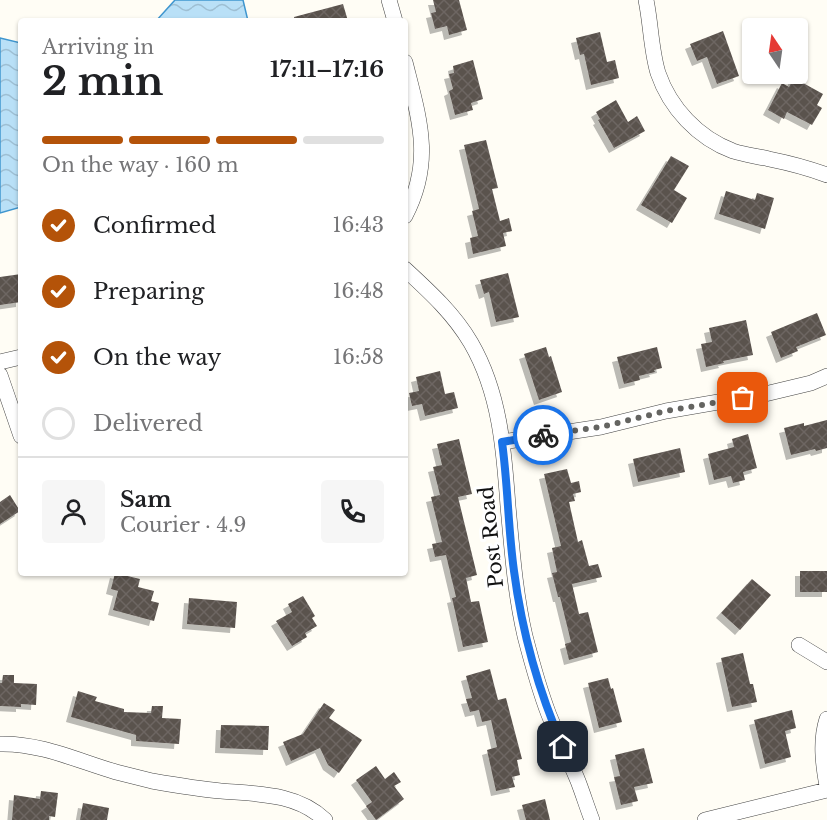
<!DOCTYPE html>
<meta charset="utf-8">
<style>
body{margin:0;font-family:"Libre Baskerville",serif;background:#f6f6f6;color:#202124;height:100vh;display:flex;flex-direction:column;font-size:22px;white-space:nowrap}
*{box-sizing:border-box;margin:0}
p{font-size:20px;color:#757577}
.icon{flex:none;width:33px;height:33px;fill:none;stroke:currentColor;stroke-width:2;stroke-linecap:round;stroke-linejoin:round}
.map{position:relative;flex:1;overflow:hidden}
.drawer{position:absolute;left:18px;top:18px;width:390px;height:558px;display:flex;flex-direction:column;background:#fff;border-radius:6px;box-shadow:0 2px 4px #0004}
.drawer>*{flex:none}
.needle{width:39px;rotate:347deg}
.controls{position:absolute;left:742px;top:18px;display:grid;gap:12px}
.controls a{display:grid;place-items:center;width:66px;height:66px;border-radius:6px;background:#fff;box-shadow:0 2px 4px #0004;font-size:30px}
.pin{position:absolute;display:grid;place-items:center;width:51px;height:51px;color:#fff;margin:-26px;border-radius:12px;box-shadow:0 3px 9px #0006}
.courier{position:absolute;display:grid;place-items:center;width:60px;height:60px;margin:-30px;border:4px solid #1a73e8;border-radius:50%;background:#fff;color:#222;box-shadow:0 2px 8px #0007}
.summary em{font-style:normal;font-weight:800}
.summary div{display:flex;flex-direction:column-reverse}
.summary{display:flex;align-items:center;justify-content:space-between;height:102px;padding:0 24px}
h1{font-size:39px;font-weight:800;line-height:45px}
.bar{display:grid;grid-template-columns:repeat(4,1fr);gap:9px 6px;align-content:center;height:72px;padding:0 24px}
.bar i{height:8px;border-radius:4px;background:#e0e0e0}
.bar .current{background:#b45309}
.bar p{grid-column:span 4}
.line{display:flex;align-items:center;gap:15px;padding:0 24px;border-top:2px solid #e0e0e0}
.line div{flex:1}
.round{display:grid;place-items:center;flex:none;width:63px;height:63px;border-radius:6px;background:#f6f6f6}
ol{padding:0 24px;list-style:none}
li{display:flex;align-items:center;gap:18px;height:66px}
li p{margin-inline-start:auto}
li .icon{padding:6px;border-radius:50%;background:#b45309;color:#fff;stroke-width:4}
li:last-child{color:#757577}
li i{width:33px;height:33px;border:3px solid #e0e0e0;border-radius:50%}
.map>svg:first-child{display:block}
</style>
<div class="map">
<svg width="827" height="820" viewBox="0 0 827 820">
<defs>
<pattern id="water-waves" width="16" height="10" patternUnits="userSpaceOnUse" patternTransform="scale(1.5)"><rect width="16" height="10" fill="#b9e0f7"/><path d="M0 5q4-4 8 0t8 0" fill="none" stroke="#9ebfd3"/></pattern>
<pattern id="building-cross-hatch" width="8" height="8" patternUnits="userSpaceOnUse" patternTransform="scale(1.5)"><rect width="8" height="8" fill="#5a524d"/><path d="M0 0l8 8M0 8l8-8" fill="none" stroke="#6d6662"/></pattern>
<filter id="shadow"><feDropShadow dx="-5" dy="5" stdDeviation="0" flood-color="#0004"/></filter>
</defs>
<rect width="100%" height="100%" fill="#fffdf5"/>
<path fill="url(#water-waves)" stroke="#3f96cf" stroke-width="1.5" d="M 175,0 L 243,0 L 248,21 L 156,21 Z
M 0,38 L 21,43 L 21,207 L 0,213 Z"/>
<path fill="url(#building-cross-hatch)" filter="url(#shadow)" d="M 433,0 L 459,0 L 467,30 L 449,35 L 447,26 L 435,29 L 431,13 L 436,12 Z
M 343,4 L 348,21 L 294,21 L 294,17 Z
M 723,31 L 739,76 L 717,84 L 707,57 L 697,61 L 690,44 Z
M 600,32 L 607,62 L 615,60 L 619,78 L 591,85 L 584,54 L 580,55 L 576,38 Z
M 473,60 L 483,99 L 471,103 L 473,110 L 455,115 L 449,91 L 453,89 L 449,74 L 454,73 L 453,66 Z
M 794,78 L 823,94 L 817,105 L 822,108 L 812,125 L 787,112 L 784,119 L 768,110 L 782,83 L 789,87 Z
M 616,100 L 628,122 L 637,116 L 645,131 L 614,148 L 598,120 L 600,119 L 596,112 Z
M 486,140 L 498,188 L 492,189 L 500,221 L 509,218 L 512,231 L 503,233 L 506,246 L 473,254 L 470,238 L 478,236 L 472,211 L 479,209 L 464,145 Z
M 671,156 L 689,166 L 674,190 L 687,198 L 672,223 L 641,205 Z
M 726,191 L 755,200 L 757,193 L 774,198 L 765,229 L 719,214 Z
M 508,273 L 519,317 L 496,322 L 489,292 L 484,294 L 480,280 Z
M 21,274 L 21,302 L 0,305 L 0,277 Z
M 817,313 L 826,335 L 796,347 L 798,351 L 781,358 L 771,332 Z
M 746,320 L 753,355 L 723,361 L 724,363 L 706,367 L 701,344 L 712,342 L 709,328 Z
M 546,347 L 549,357 L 551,356 L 562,392 L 539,400 L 524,354 Z
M 657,347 L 662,368 L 654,370 L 655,372 L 639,376 L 640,380 L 624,384 L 617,357 Z
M 440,371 L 445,394 L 454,392 L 458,408 L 425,416 L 422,404 L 412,406 L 409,393 L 419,391 L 416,377 Z
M 827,420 L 827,448 L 816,451 L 815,449 L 791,455 L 784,428 L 804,423 L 804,426 Z
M 748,434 L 757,468 L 743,472 L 745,480 L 733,483 L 731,476 L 714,480 L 708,454 L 734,447 L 732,439 Z
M 459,439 L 472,494 L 458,497 L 477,575 L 466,578 L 471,602 L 479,601 L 488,642 L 463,647 L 452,598 L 456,597 L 446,555 L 435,557 L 432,544 L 442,542 L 431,497 L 440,495 L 433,467 L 442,465 L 437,444 Z
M 680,448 L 685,472 L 638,482 L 633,459 Z
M 567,469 L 571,483 L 579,481 L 581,492 L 573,494 L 575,501 L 569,502 L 578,542 L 582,540 L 589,566 L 598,564 L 602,577 L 572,584 L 579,614 L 588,612 L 598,652 L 569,660 L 565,644 L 571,642 L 560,597 L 558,597 L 552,573 L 557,572 L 552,548 L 561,546 L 544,474 Z
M 10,495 L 20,511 L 0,524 L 0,502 Z
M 800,571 L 827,571 L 827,592 L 800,592 Z
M 115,573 L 140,579 L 138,587 L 154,591 L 151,601 L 159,603 L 154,621 L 113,610 L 118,591 L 111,589 Z
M 752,579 L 771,595 L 740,630 L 721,613 Z
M 303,596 L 315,616 L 312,618 L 317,626 L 305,633 L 307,637 L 292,646 L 276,621 L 292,612 L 288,604 Z
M 189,598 L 237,602 L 235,628 L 187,624 Z
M 743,653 L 750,684 L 753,684 L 757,702 L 732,707 L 721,658 Z
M 490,669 L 498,700 L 506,698 L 522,759 L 517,760 L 520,775 L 512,777 L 515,787 L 496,791 L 487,750 L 497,747 L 491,720 L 482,722 L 479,710 L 470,712 L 466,699 L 472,698 L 466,676 Z
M 3,675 L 14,675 L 14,683 L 37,684 L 36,705 L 21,704 L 21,707 L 0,706 L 0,683 L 2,683 Z
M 608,678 L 611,689 L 613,688 L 622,722 L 599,728 L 588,683 Z
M 78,691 L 97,697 L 95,701 L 124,709 L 124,712 L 151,713 L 152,706 L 163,706 L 162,718 L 181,719 L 179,744 L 136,741 L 136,735 L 71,717 Z
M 324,703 L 335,710 L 329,718 L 362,740 L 339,773 L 328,765 L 320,748 L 291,761 L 283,742 L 303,734 Z
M 792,710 L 796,728 L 785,731 L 791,757 L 765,764 L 754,720 Z
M 221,725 L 269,726 L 268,750 L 220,748 Z
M 644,748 L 653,783 L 634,787 L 638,801 L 621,805 L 614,777 L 620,776 L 615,755 Z
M 376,766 L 385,779 L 394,772 L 401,782 L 394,786 L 404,799 L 376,820 L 366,806 L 372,802 L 356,780 Z
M 41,791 L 58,793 L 55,817 L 49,816 L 49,820 L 12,820 L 14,795 L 40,799 Z
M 545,799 L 550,820 L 526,820 L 522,805 Z
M 83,803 L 109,808 L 107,820 L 80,820 Z"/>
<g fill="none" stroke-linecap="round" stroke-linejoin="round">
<defs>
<path id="minor" d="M 389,0 L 395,21
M 646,0 C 651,24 651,50 658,73 C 670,108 698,138 733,151 C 745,155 757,156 769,159 C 789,163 808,168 827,175
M 405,62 C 419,118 434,161 405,216
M 405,269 C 430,292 454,314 471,343 C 500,393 504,450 508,506 C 512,549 515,593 525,636 C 532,663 539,689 549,715 C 558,737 569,759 578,781 C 583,794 587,807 592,820
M 0,362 L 21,357
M 0,375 L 21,436
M 502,442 L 601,427 L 666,411 L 765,394 L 811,383 L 827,376
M 799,645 L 827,662
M 827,719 C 820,741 823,764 827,786
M 0,744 C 41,743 78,761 116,772 C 128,775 140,778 152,781 C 175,785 198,789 221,791 C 257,794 297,793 325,820
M 705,820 L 827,790"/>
</defs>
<use href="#minor" stroke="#444" stroke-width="16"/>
<use href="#minor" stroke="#fff" stroke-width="15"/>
</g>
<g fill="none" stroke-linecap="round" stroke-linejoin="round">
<path stroke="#646461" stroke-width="6" stroke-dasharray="0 10.8" d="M 543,435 L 601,427 L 666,411 L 743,398"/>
<path stroke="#1a73e8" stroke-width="8" d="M 543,435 L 502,442 C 508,485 508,528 514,571 C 522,632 538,690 563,747"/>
</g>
<g text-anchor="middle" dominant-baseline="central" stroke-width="6" stroke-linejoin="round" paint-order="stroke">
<g font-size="20" fill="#111" stroke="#fff">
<text transform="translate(491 537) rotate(-96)">Post Road</text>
</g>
</g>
</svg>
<div class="controls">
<a><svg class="needle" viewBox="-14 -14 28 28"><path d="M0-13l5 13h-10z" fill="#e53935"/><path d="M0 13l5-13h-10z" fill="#757577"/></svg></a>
</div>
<div class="pin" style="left:743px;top:398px;background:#ea580c"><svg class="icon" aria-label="bag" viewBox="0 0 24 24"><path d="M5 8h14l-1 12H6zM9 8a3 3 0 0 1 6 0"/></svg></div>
<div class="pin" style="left:563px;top:747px;background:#1f2937"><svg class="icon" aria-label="home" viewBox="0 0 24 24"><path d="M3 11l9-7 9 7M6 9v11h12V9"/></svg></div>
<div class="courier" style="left:543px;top:435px"><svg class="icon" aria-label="bike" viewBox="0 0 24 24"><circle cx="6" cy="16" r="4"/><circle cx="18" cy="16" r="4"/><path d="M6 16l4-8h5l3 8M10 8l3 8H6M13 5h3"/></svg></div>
<section class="drawer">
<div class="summary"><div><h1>2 min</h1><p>Arriving in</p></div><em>17:11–17:16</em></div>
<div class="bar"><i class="current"></i><i class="current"></i><i class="current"></i><i></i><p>On the way · 160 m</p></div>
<ol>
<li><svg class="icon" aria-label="check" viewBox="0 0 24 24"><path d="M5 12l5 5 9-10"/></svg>Confirmed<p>16:43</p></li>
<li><svg class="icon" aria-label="check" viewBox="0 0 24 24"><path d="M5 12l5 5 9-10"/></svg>Preparing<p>16:48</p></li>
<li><svg class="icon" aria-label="check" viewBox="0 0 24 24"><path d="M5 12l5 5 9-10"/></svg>On the way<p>16:58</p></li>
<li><i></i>Delivered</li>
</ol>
<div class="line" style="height:108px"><a class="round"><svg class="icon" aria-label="person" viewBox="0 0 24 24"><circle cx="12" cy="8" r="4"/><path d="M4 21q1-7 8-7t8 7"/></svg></a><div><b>Sam</b><p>Courier · 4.9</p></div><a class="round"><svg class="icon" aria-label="phone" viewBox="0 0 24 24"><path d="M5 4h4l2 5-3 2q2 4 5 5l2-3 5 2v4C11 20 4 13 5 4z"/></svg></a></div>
</section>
</div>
